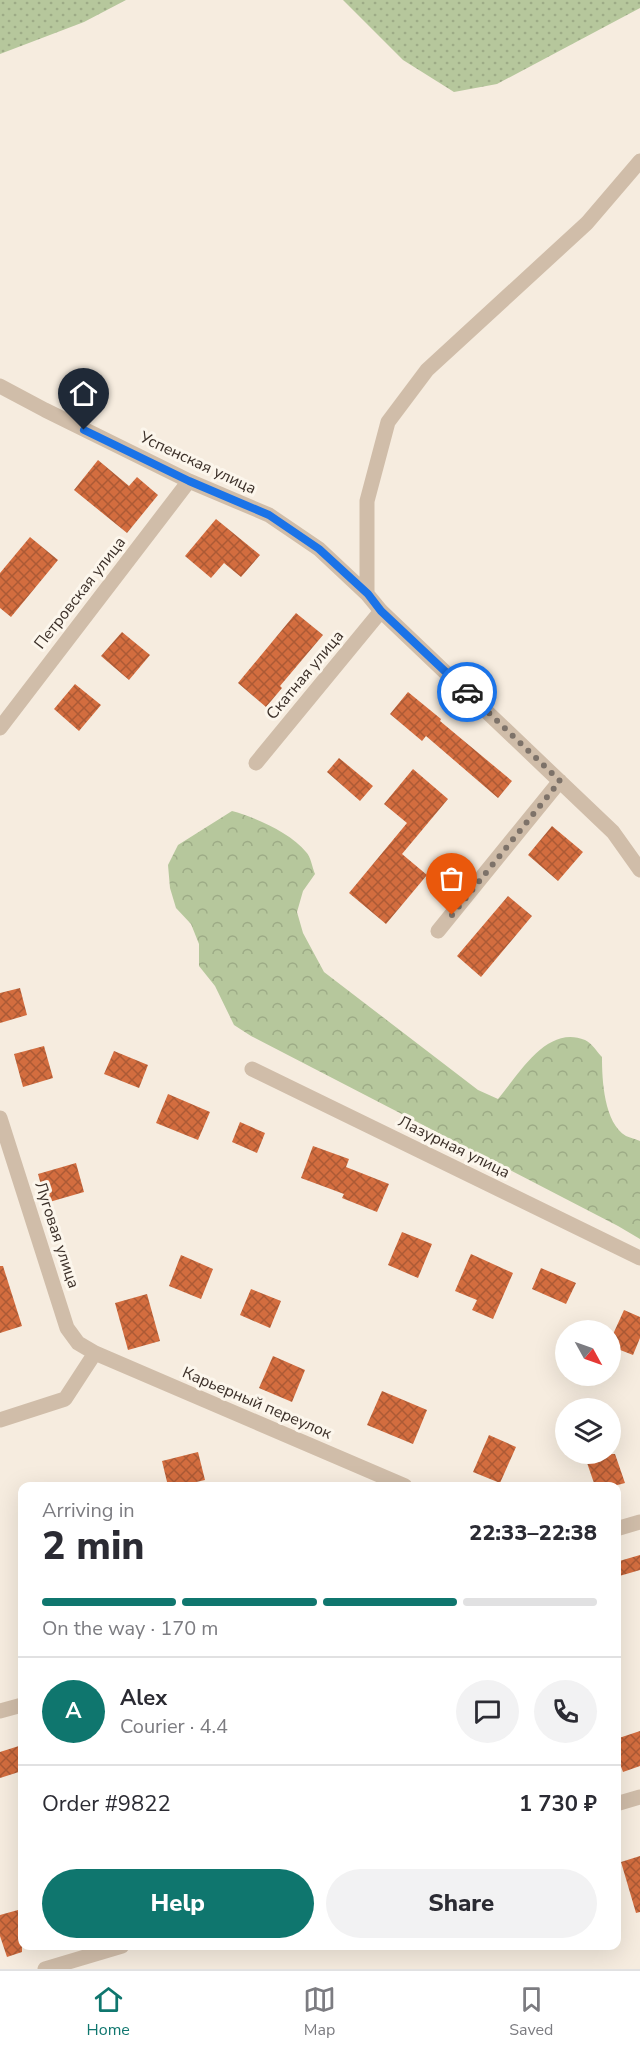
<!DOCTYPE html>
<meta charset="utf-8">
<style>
body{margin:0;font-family:"Nunito Sans",sans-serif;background:#f2f2f3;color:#2b2b33;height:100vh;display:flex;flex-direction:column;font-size:22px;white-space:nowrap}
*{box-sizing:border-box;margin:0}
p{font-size:20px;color:#7c7c81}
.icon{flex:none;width:33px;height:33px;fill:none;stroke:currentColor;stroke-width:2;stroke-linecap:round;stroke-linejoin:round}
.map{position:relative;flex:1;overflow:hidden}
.details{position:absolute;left:18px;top:1482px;width:603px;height:468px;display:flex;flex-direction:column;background:#fff;border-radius:12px;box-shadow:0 6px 24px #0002}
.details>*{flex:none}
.needle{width:39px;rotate:130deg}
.buttons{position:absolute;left:555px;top:1320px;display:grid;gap:12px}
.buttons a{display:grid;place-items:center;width:66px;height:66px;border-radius:50%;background:#fff;box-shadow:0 6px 24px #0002;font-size:30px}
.pin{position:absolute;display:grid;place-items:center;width:51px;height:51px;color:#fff;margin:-62px -26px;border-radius:50% 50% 50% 0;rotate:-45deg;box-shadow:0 0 6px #0007}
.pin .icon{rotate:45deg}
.courier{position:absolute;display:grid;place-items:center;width:60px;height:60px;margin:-30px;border:4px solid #1a73e8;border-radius:50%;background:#fff;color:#222;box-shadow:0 2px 8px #0007}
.overview em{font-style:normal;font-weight:800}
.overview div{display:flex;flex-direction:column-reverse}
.overview{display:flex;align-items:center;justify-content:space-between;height:102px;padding:0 24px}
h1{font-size:39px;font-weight:800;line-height:45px}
.bar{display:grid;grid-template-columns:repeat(4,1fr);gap:9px 6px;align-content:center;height:72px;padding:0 24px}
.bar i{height:8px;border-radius:4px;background:#e1e1e2}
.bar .current{background:#0f766e}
.bar p{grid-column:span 4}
.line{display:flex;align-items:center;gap:15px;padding:0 24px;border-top:2px solid #e1e1e2}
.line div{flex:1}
.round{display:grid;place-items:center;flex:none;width:63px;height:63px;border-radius:32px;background:#f2f2f3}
.primary-button{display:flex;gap:12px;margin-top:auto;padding:12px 24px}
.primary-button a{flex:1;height:69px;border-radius:36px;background:#0f766e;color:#fff;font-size:24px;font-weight:800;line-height:69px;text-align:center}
.primary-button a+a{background:#f2f2f3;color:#2b2b33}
.tab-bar{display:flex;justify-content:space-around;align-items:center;height:84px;border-top:2px solid #e1e1e2;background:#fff;font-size:16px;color:#7c7c81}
.tab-bar a{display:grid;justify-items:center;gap:3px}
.tab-bar .current{color:#0f766e}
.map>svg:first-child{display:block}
</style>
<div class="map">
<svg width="640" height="1969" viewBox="0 0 640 1969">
<defs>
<pattern id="grass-dots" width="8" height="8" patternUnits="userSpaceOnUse" patternTransform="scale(1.5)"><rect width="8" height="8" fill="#b6c79c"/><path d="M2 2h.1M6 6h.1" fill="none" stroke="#9dab86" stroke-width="1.8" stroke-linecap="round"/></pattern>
<pattern id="forest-crowns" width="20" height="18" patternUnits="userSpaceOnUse" patternTransform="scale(1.5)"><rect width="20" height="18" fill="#b6c79c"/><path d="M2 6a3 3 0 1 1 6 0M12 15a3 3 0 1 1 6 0" fill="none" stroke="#9dab86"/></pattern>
<pattern id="building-cross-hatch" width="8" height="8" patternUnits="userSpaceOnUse" patternTransform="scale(1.5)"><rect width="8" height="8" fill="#d36d3f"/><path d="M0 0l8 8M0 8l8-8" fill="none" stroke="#ac5a35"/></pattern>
</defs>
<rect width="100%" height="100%" fill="#f6ecdf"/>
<path fill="url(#grass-dots)" d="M 0,0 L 126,0 L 84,22 L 0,54 Z
M 343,0 L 640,0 L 640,8 L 497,84 L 454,92 L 403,60 Z"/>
<path fill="url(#forest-crowns)" d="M 232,811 C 255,817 291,833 306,852 C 311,857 312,867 315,874 L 303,891 L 297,912 L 303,933 L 324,972 L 478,1090 L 498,1099 C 519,1074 547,1024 585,1040 C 592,1043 597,1052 602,1057 C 602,1080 604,1123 626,1136 C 630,1138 636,1139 640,1141 L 640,1239 L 618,1226 L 251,1036 L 234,1025 L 215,986 L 199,966 L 199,944 L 191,924 L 176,908 L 170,888 L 168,865 L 178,845 Z"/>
<path fill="url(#building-cross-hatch)" d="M 98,460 L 129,486 L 137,477 L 158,495 L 127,533 L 74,490 Z
M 216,519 L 260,555 L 241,577 L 224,563 L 211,578 L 185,556 Z
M 30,537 L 58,560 L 11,617 L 0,608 L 0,573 Z
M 296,613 L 323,635 L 280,686 L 282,688 L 266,707 L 238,683 Z
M 122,632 L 150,655 L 129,680 L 101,656 Z
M 75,684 L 101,705 L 79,731 L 54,709 Z
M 408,692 L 441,719 L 440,721 L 512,781 L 498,798 L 426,736 L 422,741 L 390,714 Z
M 339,758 L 373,786 L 360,801 L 327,772 Z
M 413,769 L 448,799 L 402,854 L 427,875 L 386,924 L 349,893 L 407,823 L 384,804 Z
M 552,826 L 583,852 L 558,881 L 528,855 Z
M 508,896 L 532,916 L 481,977 L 457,956 Z
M 20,988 L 27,1015 L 0,1023 L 0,993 Z
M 44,1046 L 53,1078 L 23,1087 L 14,1054 Z
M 114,1051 L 148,1065 L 139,1088 L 104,1074 Z
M 168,1094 L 210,1112 L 198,1140 L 156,1123 Z
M 240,1122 L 265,1133 L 257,1153 L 232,1142 Z
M 313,1146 L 349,1159 L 346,1167 L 389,1184 L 377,1212 L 342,1198 L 344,1194 L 301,1178 Z
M 76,1163 L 84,1192 L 46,1203 L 38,1174 Z
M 402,1232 L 432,1244 L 418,1278 L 388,1265 Z
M 471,1254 L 513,1273 L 493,1319 L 472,1310 L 477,1300 L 455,1291 Z
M 181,1255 L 213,1269 L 201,1299 L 169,1286 Z
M 0,1266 L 3,1266 L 22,1326 L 0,1333 Z
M 541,1268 L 576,1283 L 566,1304 L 532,1289 Z
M 251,1289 L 281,1301 L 270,1328 L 240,1315 Z
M 147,1294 L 160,1341 L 128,1350 L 115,1303 Z
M 624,1310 L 640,1317 L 640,1338 L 633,1355 L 610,1346 L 610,1341 Z
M 273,1356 L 305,1370 L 292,1402 L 259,1388 Z
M 382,1391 L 427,1410 L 413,1444 L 367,1425 Z
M 489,1435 L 516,1447 L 500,1483 L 473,1472 Z
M 198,1452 L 205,1480 L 179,1486 L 168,1486 L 162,1461 Z
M 584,1454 L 615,1454 L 625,1483 L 614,1486 L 595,1486 Z
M 640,1555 L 640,1570 L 616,1577 L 616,1562 Z
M 640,1731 L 640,1766 L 623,1772 L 616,1753 L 616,1739 Z
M 22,1745 L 22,1771 L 0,1778 L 0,1752 Z
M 640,1856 L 640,1912 L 636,1913 L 621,1862 Z
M 18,1910 L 22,1924 L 22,1952 L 7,1957 L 0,1936 L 0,1915 Z"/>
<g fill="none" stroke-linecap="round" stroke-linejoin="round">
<path stroke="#d0bda9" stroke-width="15" d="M 0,386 L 45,410 L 189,481 L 269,515 L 319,549 L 367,594 L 381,611 L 613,832 L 640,870
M 367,594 L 367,501 L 388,422 L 427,370 L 587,223 L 640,161
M 0,728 L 189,481
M 256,763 L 381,611
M 438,931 L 560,781
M 252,1069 L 640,1258
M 0,1118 L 67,1328 L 78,1343 L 95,1353 L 405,1486
M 0,1420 L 65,1399 L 95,1353
M 616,1529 L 640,1522
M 0,1711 L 22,1705
M 616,1804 L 640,1797
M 45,1969 L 122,1946"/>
</g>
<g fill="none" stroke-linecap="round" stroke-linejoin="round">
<path stroke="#7d7269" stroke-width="6" stroke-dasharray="0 10.8" d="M 452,915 L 560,781 L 467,692"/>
<path stroke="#1a73e8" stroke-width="8" d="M 84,430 L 189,481 L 269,515 L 319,549 L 368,594 L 381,611 L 467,692"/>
</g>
<g text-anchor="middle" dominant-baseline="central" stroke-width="6" stroke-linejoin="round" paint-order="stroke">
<g font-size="16" fill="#3c3029" stroke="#fcf6ec">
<text transform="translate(198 463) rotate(25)">Успенская улица</text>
<text transform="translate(80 593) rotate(-52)">Петровская улица</text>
<text transform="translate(305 675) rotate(-50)">Скатная улица</text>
<text transform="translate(454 1147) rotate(26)">Лазурная улица</text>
<text transform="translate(57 1235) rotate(72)">Луговая улица</text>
<text transform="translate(257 1403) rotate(23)">Карьерный переулок</text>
</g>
</g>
</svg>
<div class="buttons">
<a><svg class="needle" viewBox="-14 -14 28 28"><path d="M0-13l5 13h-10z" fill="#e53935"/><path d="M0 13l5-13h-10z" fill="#7c7c81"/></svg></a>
<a><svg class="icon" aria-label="layers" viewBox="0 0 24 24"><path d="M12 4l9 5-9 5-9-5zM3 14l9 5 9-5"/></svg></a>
</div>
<div class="pin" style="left:452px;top:915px;background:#ea580c"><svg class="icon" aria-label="bag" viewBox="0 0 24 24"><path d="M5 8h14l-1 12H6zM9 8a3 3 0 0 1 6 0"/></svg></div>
<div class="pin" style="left:84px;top:430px;background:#1f2937"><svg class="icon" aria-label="home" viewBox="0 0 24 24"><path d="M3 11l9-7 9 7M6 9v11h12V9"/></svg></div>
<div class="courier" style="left:467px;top:692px"><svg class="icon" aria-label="car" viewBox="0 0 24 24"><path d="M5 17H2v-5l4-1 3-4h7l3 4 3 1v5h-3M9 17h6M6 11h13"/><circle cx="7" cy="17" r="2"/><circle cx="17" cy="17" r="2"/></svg></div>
<section class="details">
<div class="overview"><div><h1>2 min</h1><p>Arriving in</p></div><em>22:33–22:38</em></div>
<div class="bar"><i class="current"></i><i class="current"></i><i class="current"></i><i></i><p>On the way · 170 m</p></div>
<div class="line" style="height:108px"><b class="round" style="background:#0f766e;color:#fff">A</b><div><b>Alex</b><p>Courier · 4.4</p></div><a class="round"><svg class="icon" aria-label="chat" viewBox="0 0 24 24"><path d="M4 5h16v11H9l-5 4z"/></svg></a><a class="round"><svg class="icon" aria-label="phone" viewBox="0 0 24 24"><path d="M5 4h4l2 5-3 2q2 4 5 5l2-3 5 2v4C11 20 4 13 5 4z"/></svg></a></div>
<div class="line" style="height:78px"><div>Order #9822</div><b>1 730 ₽</b></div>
<div class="primary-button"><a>Help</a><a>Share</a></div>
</section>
</div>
<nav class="tab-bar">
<a class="current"><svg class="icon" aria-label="home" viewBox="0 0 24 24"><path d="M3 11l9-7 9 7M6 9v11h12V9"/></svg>Home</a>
<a><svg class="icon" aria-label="map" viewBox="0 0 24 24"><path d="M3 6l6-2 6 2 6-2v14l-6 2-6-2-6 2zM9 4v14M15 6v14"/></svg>Map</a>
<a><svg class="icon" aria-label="saved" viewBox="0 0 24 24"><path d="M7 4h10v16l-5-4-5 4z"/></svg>Saved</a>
</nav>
